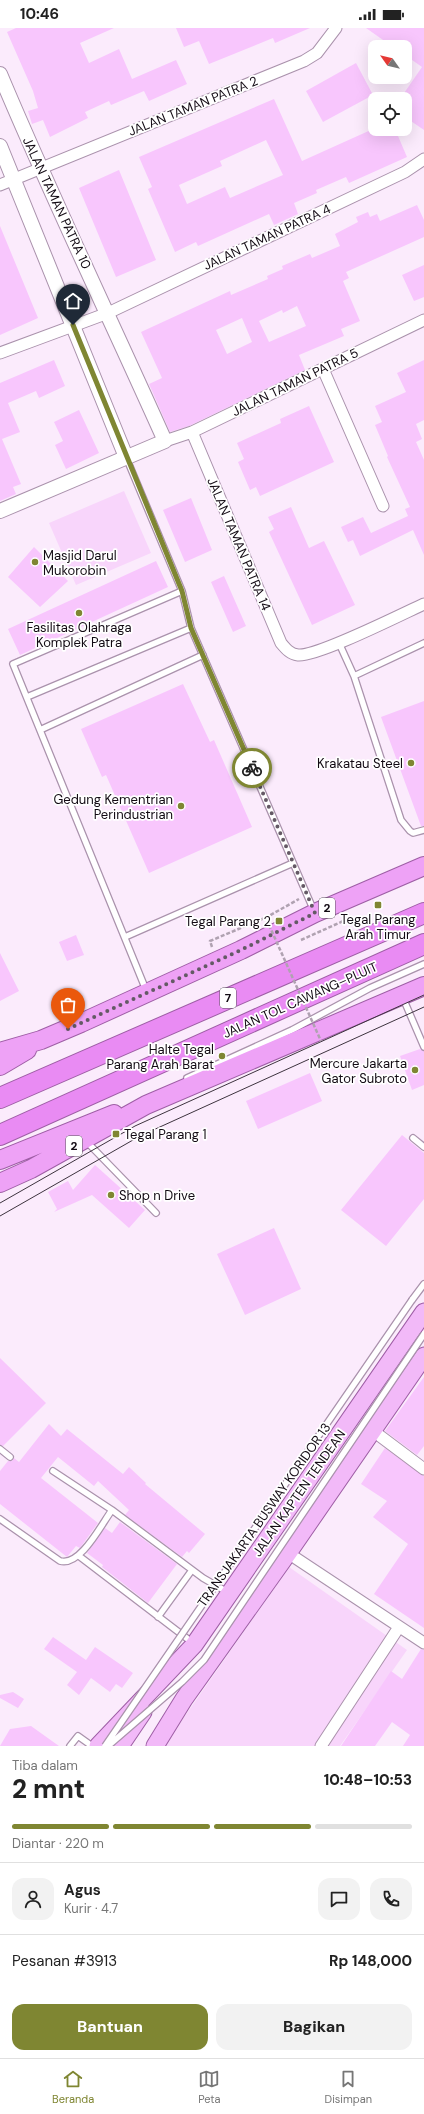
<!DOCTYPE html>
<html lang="id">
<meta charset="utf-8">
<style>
body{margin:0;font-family:"DM Sans",sans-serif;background:#f2f2f2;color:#222;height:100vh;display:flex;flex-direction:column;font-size:15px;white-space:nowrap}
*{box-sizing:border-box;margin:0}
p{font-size:13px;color:#767676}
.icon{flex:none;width:22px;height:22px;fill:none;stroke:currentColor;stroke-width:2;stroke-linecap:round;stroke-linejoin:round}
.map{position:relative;height:1718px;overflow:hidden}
.side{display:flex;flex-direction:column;background:#fff;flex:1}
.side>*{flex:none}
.needle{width:26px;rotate:304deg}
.tools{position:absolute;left:368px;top:12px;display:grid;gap:8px}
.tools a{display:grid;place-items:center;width:44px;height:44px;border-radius:8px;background:#fff;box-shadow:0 4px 16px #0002;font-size:20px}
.pin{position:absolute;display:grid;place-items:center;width:34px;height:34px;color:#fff;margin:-41px -17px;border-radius:50% 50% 50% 0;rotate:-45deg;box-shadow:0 0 4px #0007}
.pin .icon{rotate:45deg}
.courier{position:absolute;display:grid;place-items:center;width:40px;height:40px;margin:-20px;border:3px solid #7f8632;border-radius:50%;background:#fff;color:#222;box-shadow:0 1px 5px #0007}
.headline em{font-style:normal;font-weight:800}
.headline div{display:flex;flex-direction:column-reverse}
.headline{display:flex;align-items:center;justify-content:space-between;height:68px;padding:0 12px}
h1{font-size:26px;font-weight:800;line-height:30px}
.bar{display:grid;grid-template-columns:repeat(4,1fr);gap:6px 4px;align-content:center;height:48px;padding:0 12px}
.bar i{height:5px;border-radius:3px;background:#e0e0e0}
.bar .on{background:#7f8632}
.bar p{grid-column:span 4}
.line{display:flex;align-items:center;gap:10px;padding:0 12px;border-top:1px solid #e0e0e0}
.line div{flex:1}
.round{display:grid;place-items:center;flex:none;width:42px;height:42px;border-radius:12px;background:#f2f2f2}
.button{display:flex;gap:8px;margin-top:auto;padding:8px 12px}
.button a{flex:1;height:46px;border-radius:12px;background:#7f8632;color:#fff;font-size:16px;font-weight:800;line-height:46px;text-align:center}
.button a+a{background:#f2f2f2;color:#222}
.status{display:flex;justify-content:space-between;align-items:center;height:28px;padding:0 20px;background:#fff;direction:ltr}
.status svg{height:11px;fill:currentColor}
.menu{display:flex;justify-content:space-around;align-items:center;height:56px;border-top:1px solid #e0e0e0;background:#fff;font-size:11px;color:#767676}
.menu a{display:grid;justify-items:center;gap:2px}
.menu .on{color:#7f8632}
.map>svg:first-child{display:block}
</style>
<div class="status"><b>10:46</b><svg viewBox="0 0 49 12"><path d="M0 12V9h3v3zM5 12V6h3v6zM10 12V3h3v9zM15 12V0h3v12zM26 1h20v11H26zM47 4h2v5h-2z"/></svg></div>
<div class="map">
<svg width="424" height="1718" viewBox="0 0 424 1718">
<rect width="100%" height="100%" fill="#fbebfc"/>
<path fill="#f8d5fb" d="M 124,463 L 151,525 L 76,557 L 49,495 Z
M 289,1539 L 407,1622 L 340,1718 L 164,1718 Z"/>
<path fill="#f8c6fd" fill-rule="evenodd" d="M 16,0 L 114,0 L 80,15 L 89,35 L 119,21 L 132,51 L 176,32 L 187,56 L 149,73 L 144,63 L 111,77 L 109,73 L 85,84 L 88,90 L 50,109 L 43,92 L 32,96 L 28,83 L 38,80 L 33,63 L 7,4 Z
M 176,0 L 310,0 L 275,15 L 273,10 L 209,36 L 199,13 L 184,19 Z
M 366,0 L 424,0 L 424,102 L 405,89 L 405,71 L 400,71 L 422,39 L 405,27 L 405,19 L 393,19 Z
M 356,35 L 373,67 L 323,94 L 306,63 Z
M 274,71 L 302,133 L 373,101 L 395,101 L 407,129 L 349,155 L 346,149 L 316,162 L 317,165 L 294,175 L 298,186 L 274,197 L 269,186 L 198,218 L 196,214 L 175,224 L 148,161 L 152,159 L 139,129 ZM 266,112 L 283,147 L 230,170 L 225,159 L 187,176 L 179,157 L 222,138 L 220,133 Z
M 119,142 L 156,232 L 116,249 L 79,160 Z
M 417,177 L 424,192 L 424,209 L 346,244 L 349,250 L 343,253 L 360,293 L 341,301 L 344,308 L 299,327 L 305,342 L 189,398 L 170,404 L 149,356 L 162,350 L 141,304 L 230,263 L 231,267 L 268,251 L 267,248 L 283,241 L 282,238 L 310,226 L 312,230 L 340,218 L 335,206 L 358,194 L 356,189 L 368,184 L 370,189 L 377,186 L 380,193 ZM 297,278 L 306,298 L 269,314 L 259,293 L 282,282 L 283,285 ZM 242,290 L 252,314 L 227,326 L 216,302 Z
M 0,198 L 38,290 L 0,307 Z
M 424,237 L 424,269 L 414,273 L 402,247 Z
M 54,332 L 65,358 L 39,370 L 36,363 L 8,375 L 20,404 L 2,411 L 21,456 L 13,459 L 16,466 L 0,473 L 0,355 Z
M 424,332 L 424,392 L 416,396 L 422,411 L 416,414 L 424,432 L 424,527 L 413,502 L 360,528 L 353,512 L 348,514 L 341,499 L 363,489 L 371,505 L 408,488 L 405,481 L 410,479 L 387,429 L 388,428 L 375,397 L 382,394 L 375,378 L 406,364 L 397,345 Z
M 309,378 L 334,434 L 260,468 L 256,459 L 250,462 L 238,434 L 244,431 L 237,415 L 281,395 L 280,391 Z
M 79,382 L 99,425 L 66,441 L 55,417 L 63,413 L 54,394 Z
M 191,470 L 212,522 L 185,534 L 163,482 Z
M 291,479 L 309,520 L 324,513 L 355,577 L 312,597 L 269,504 L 274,501 L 268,489 Z
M 34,519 L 68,553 L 40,579 L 8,549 Z
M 156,533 L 168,559 L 20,627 L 8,601 Z
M 224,548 L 246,598 L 233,604 L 211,554 Z
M 183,656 L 210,714 L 214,712 L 252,799 L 149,845 L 106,747 L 102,749 L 81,701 Z
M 424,673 L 424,798 L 421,798 L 381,689 Z
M 76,907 L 84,927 L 67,933 L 59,914 Z
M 0,925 L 19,963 L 0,973 Z
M 420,1021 L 424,1023 L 424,1057 L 412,1062 L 400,1028 Z
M 310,1045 L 322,1073 L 258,1101 L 246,1073 Z
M 402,1107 L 424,1125 L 424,1171 L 386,1218 L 341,1182 Z
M 95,1137 L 145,1182 L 129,1200 L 92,1167 L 54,1184 L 57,1181 L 48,1164 L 68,1153 L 73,1162 Z
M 274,1200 L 301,1261 L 245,1287 L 217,1226 Z
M 0,1330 L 46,1375 L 3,1418 L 0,1417 Z
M 424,1349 L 424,1418 L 417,1427 L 385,1403 Z
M 49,1396 L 61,1408 L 67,1401 L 123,1446 L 129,1439 L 146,1455 L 145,1456 L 205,1506 L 189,1525 L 187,1523 L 182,1529 L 125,1487 L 129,1482 L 98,1453 L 94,1458 L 58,1429 L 41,1450 L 98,1495 L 80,1520 L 76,1518 L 67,1529 L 0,1476 L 0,1443 L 8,1433 L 12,1433 L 14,1430 L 19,1434 Z
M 385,1420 L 424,1448 L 424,1600 L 374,1566 L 408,1516 L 373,1489 L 387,1473 L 361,1456 Z
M 120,1494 L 177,1536 L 148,1575 L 102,1539 L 103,1537 L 87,1525 L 105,1500 L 112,1505 Z
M 53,1609 L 86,1632 L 95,1619 L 133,1645 L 122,1660 L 116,1656 L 110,1664 L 91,1650 L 79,1667 L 67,1657 L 77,1644 L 44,1621 Z
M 421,1621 L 424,1622 L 424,1718 L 403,1718 L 410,1707 L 392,1694 L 375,1718 L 341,1718 L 391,1643 L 402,1651 Z
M 13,1664 L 24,1671 L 18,1680 L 0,1670 L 0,1667 Z
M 31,1698 L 59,1718 L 0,1718 L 10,1701 Z"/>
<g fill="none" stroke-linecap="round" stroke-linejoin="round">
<defs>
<path id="service" d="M 126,429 L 182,563 L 191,600 L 314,883
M 339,615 L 354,648
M 424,615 L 354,648 L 401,792 L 410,803 L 413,805 L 424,802
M 27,669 L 191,600
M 40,702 L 203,627
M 125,909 L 293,835
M 146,962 L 13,636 L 182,563
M 403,970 L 424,1019
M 187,1050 L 292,1002 L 370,960 L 424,936
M 413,1110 L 424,1119
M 86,1113 L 156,1185
M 412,1272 L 424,1256
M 0,1421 L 10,1429
M 53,1443 L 112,1482 L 203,1550 L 229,1565
M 0,1491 L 60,1533 C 80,1539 101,1497 112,1482
M 79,1528 L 193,1615
M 158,1589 L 192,1542
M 70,1718 L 78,1708 L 92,1718"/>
<path id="minor" d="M 0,157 L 304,33 L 317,25 L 336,0
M 0,325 L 108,285 L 405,144 L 424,131
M 323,341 L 383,478
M 192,404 L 281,615 C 286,621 290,626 298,627 C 317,629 402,586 424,576
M 165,413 L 192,404 L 424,292
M 372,1402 L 424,1441
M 288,1525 L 424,1615
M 321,1718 L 399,1599"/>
<path id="tertiary" d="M 0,46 C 52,170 110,290 165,413 L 0,483
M 0,118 L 126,429"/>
<path id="primary" d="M 98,1718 L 194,1617 L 424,1284
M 120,1718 L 143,1684
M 155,1718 L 184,1671 L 288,1525 L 424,1328"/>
<path id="trunk" d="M 0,1024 L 41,1012 L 81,995 L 241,922 L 315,885 L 424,838
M 0,1038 L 27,1022
M 0,1132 L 114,1086
M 0,1155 L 31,1141 L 146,1077 L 424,958"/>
<path id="motorway" d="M 0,1070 L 424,885
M 0,1107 L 424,916"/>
</defs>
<use href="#service" stroke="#aa92ac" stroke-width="8"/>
<use href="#minor" stroke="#aa92ac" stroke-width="13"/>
<use href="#tertiary" stroke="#aa92ac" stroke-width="16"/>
<use href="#primary" stroke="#9e5ea5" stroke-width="19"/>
<use href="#trunk" stroke="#9e5ea5" stroke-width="20"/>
<use href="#motorway" stroke="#9e5ea5" stroke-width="22"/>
<path stroke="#b0a2b1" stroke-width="2.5" stroke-dasharray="4 2" stroke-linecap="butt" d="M 301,912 L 350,890
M 212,919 L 210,913 L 267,889 L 299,871"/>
<use href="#service" stroke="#fff" stroke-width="5.5"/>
<use href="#minor" stroke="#fff" stroke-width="11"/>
<use href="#tertiary" stroke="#fff" stroke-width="14"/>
<use href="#primary" stroke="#f2b9f8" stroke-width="17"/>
<use href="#trunk" stroke="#eea2f6" stroke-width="18"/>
<use href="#motorway" stroke="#e98bf3" stroke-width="20"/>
<path stroke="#3d333e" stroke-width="1" d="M 0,1175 L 135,1098 L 424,967
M 0,1188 L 140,1108 L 424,979"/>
<defs>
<path id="service-bridge" d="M 105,1718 L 412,1272
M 108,1718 L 182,1654 L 204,1632 L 424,1306"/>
</defs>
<use href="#service-bridge" stroke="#aa92ac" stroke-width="8" stroke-linecap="butt"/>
<path stroke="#b0a2b1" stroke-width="2.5" stroke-dasharray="4 2" stroke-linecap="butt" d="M 269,897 L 321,1013"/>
<use href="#service-bridge" stroke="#fff" stroke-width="5.5"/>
</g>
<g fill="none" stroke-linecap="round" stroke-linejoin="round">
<path stroke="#645965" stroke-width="4" stroke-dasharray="0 7.2" d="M 68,1001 L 241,922 L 315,885 L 252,740"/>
<path stroke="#7f8632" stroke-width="5" d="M 73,297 L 182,563 L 191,600 L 252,740"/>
</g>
<g fill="#7f8632" stroke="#fff" stroke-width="1.5">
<circle cx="35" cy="534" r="4"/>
<circle cx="79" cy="585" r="4"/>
<circle cx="411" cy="735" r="4"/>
<circle cx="181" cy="778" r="4"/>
<rect x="374" y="873" width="8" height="8" rx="2"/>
<rect x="275" y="889" width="8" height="8" rx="2"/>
<circle cx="222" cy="1028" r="4"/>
<circle cx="415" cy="1042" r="4"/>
<rect x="112" y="1102" width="8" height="8" rx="2"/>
<circle cx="111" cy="1167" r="4"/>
</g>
<g text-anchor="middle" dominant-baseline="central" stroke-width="3.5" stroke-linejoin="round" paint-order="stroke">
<g fill="#fff" stroke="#59545a" stroke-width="1">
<rect x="319" y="870" width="16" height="20" rx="3"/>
<rect x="220" y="960" width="16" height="20" rx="3"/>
<rect x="66" y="1108" width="16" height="20" rx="3"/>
</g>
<g font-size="12" font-weight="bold" fill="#120a13">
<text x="327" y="880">2</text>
<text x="228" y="970">7</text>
<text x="74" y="1118">2</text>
</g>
<g font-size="13" fill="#120a13" stroke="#fff">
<text transform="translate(193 78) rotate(-22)">JALAN TAMAN PATRA 2</text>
<text transform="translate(57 175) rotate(65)">JALAN TAMAN PATRA 10</text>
<text transform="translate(267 209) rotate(-25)">JALAN TAMAN PATRA 4</text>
<text transform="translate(295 354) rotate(-26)">JALAN TAMAN PATRA 5</text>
<text transform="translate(239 516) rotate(67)">JALAN TAMAN PATRA 14</text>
<text transform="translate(300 972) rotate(-24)">JALAN TOL CAWANG–PLUIT</text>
<text transform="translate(299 1465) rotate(-55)">JALAN KAPTEN TENDEAN</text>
<text transform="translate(264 1487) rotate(-55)">TRANSJAKARTA BUSWAY KORIDOR 13</text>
</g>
<g font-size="13" fill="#120a13" stroke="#fff" text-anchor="end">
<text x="43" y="527" text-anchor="start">Masjid Darul<tspan x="43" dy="15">Mukorobin</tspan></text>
<text x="79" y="599" text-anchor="middle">Fasilitas Olahraga<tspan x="79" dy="15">Komplek Patra</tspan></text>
<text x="403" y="735">Krakatau Steel</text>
<text x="173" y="771">Gedung Kementrian<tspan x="173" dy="15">Perindustrian</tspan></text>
<text x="378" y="891" text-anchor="middle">Tegal Parang<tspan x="378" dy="15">Arah Timur</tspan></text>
<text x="271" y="893">Tegal Parang 2</text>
<text x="214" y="1021">Halte Tegal<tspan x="214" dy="15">Parang Arah Barat</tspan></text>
<text x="407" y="1035">Mercure Jakarta<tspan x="407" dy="15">Gator Subroto</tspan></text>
<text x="124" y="1106" text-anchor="start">Tegal Parang 1</text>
<text x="119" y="1167" text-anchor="start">Shop n Drive</text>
</g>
</g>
</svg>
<div class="tools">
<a><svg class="needle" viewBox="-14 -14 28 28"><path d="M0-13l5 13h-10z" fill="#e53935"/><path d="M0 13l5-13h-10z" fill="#767676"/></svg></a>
<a><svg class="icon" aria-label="locate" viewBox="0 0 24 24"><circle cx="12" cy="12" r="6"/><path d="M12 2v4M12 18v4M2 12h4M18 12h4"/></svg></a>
</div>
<div class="pin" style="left:68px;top:1001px;background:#ea580c"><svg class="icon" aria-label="bag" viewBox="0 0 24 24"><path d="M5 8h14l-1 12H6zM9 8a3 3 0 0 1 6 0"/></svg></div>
<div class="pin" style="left:73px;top:297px;background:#1f2937"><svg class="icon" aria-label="home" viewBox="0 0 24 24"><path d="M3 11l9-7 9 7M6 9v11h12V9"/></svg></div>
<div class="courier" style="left:252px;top:740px"><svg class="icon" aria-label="bike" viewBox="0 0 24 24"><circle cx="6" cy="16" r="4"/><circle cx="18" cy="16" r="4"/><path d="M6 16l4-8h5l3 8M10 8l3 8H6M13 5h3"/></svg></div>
</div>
<section class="side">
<div class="headline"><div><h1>2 mnt</h1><p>Tiba dalam</p></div><em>10:48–10:53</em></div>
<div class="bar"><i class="on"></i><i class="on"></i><i class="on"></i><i></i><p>Diantar · 220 m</p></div>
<div class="line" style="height:72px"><a class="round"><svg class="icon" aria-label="person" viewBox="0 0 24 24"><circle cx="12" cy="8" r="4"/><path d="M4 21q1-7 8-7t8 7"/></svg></a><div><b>Agus</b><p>Kurir · 4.7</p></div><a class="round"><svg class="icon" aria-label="chat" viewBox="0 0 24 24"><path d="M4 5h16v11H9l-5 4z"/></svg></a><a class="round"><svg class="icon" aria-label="phone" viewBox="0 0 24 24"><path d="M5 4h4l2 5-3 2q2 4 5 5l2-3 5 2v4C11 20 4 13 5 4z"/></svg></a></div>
<div class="line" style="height:52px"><div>Pesanan #3913</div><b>Rp 148,000</b></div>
<div class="button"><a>Bantuan</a><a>Bagikan</a></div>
</section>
<nav class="menu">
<a class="on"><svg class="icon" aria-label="home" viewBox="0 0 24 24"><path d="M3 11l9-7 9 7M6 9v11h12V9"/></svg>Beranda</a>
<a><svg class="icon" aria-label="map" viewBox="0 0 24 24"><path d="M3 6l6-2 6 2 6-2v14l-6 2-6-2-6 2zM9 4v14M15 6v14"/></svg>Peta</a>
<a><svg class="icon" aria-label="saved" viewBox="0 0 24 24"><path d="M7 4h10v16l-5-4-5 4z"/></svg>Disimpan</a>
</nav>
